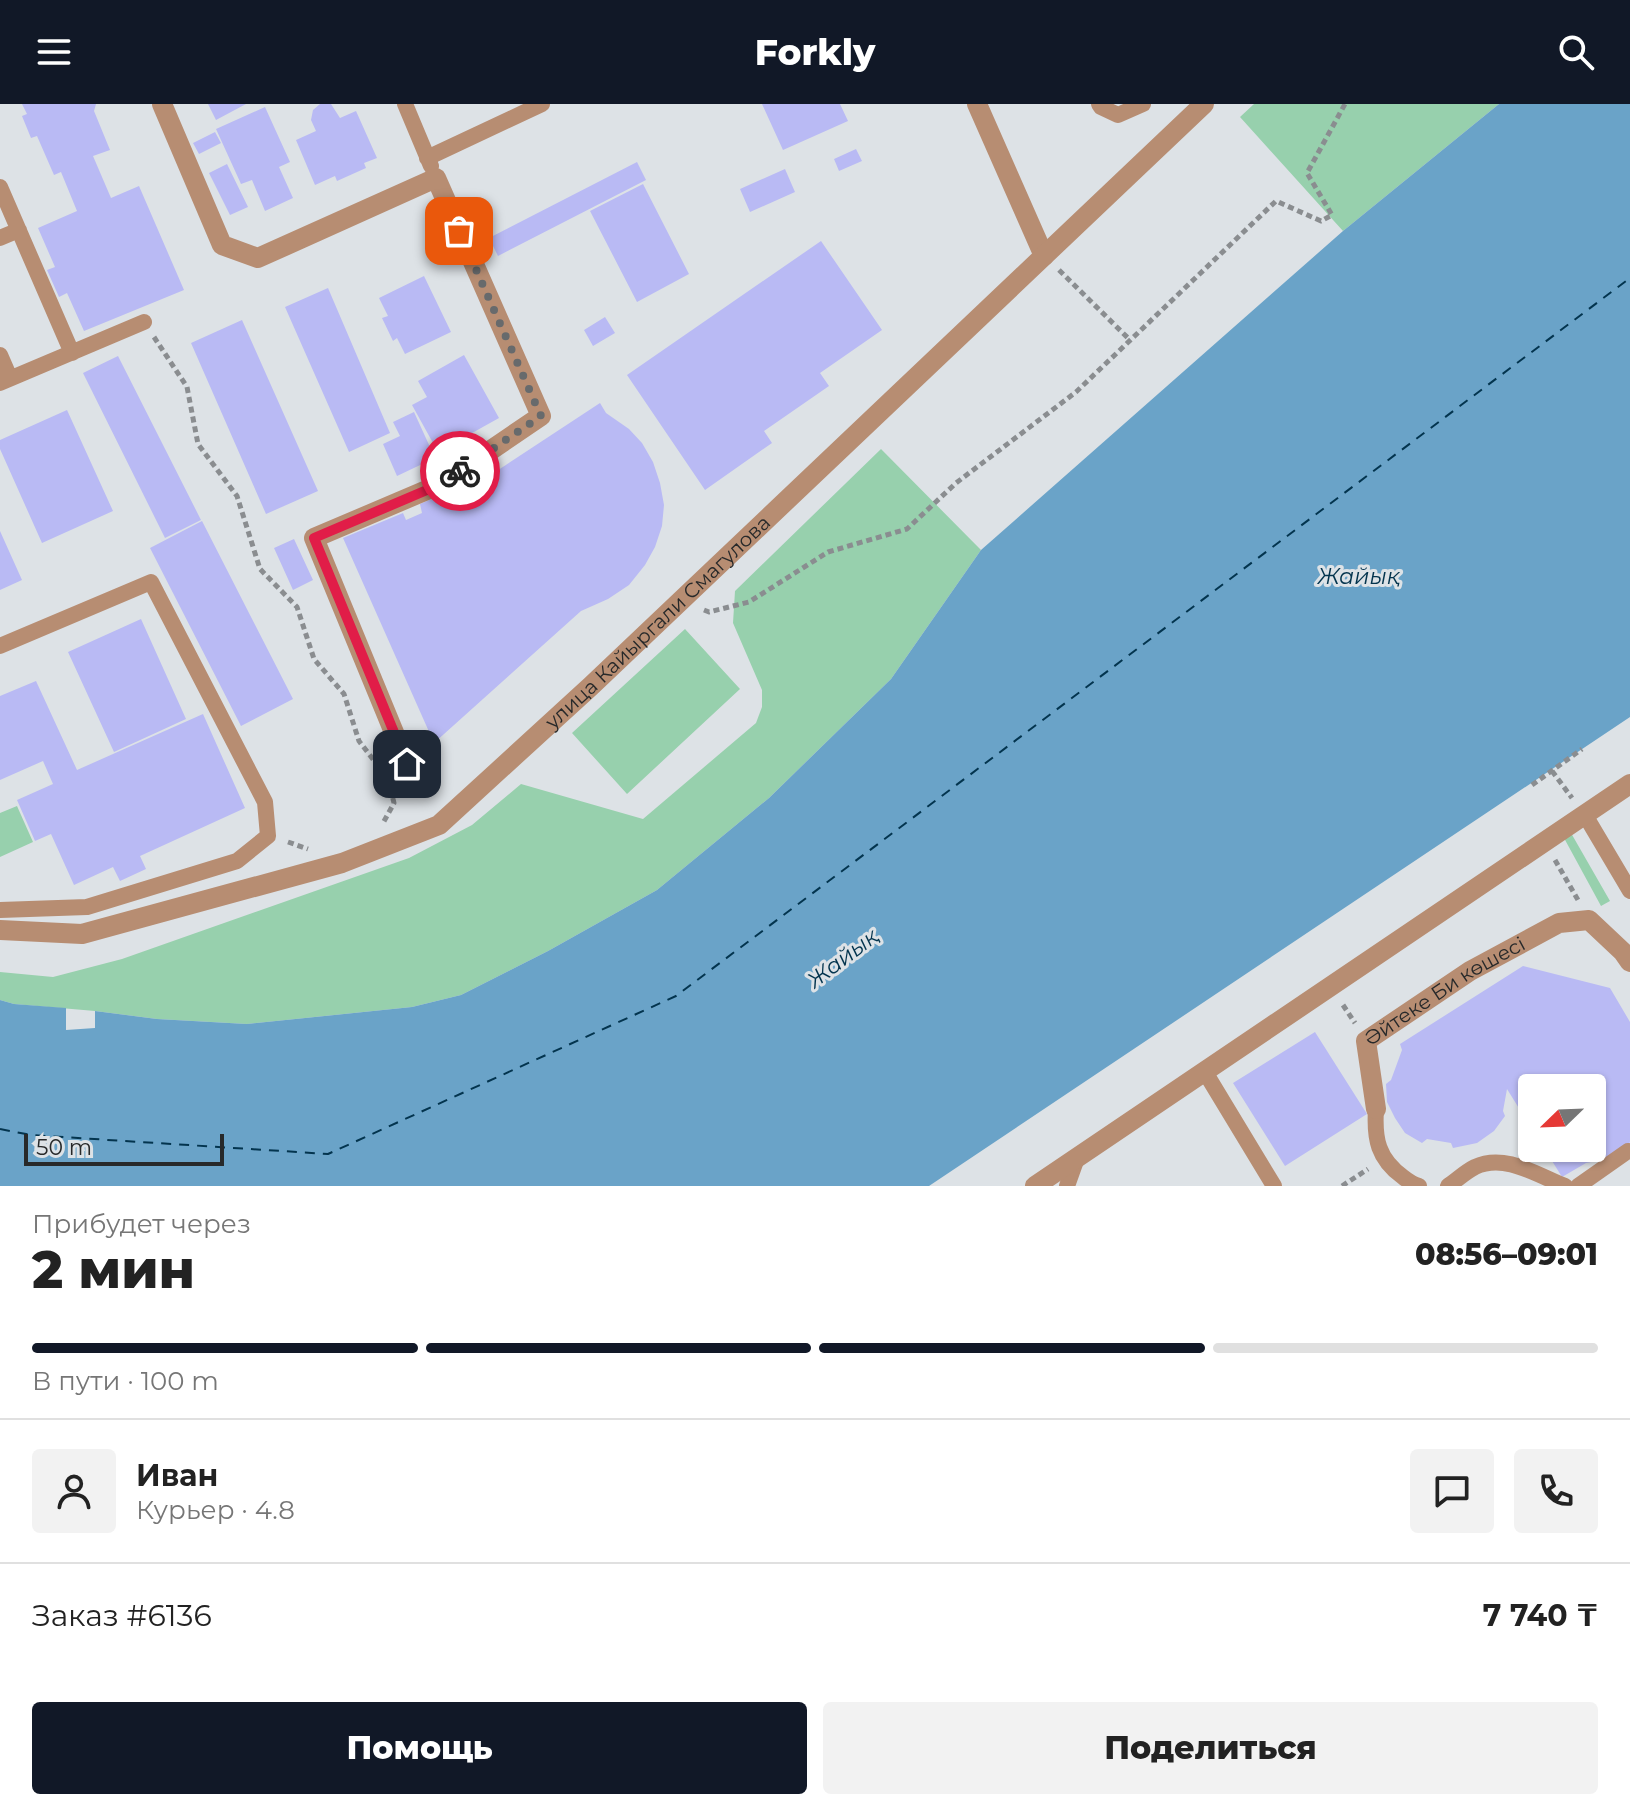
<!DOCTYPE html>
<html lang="ru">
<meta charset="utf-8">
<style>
body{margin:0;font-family:Montserrat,sans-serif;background:#f2f2f2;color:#222;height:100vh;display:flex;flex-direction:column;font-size:30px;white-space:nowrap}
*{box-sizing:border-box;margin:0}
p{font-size:26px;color:#767676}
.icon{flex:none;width:44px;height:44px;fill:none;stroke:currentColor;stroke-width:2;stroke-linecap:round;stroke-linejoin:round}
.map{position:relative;height:1082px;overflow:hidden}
.drawer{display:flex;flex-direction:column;background:#fff;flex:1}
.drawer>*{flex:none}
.needle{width:52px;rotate:247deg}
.buttons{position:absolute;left:1518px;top:970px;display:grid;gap:16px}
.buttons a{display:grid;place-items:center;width:88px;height:88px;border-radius:8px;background:#fff;box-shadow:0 2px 6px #0004;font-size:40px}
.scale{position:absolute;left:24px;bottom:20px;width:200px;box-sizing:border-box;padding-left:8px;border:4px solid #27292a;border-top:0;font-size:22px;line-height:28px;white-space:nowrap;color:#27292a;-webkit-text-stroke:6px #dde2e6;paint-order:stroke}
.pin{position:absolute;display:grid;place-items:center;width:68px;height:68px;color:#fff;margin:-34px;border-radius:16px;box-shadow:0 4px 12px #0006}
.courier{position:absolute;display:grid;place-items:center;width:80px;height:80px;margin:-40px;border:6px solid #e11d48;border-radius:50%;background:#fff;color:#222;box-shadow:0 2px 10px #0007}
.overview em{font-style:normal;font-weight:800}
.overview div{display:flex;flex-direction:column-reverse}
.overview{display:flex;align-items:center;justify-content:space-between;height:136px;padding:0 32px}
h1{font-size:52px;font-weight:800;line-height:60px}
.bar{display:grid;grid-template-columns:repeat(4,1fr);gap:12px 8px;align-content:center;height:96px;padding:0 32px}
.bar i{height:10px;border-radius:6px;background:#e0e0e0}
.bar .on{background:#111827}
.bar p{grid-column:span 4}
.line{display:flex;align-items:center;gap:20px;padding:0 32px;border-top:2px solid #e0e0e0}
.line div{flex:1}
.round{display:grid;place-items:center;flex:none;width:84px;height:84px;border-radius:8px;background:#f2f2f2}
.button{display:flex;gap:16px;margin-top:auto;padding:16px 32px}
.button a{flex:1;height:92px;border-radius:8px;background:#111827;color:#fff;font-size:32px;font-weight:800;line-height:92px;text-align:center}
.button a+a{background:#f2f2f2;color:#222}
header{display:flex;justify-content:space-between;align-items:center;height:104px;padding:0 32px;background:#111827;color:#fff;font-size:36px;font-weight:800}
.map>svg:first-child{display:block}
</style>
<header><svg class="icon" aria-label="menu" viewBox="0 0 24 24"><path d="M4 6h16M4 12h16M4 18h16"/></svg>Forkly<svg class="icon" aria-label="search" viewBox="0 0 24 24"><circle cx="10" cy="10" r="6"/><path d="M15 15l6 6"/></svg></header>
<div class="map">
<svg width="1630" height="1082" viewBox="0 0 1630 1082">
<rect width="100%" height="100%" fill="#dde2e6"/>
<path fill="#97d0ad" d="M 1254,0 L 1499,0 L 1343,127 L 1240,13 Z
M 881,345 L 981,446 L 891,575 L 769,694 L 657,786 L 548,847 L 461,891 L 412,903 L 247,920 L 157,915 L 95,907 L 14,900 L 0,896 L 0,868 L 53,873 L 122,855 L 409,754 L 472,721 L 521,680 L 643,715 L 756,619 L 762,603 L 762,586 L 733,519 L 735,487 Z
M 685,525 L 740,585 L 627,690 L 572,629 Z
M 17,702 L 33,738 L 0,753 L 0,709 Z
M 1571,729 L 1610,797 L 1601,802 L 1564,734 Z"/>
<path fill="#6aa3c8" d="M 1499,0 L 1630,0 L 1630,613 L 929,1082 L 0,1082 L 0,896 L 14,900 L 66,904 L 66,926 L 95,924 L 95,907 L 157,915 L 247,920 L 412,903 L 461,891 L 548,847 L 657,786 L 769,694 L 891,575 L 981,446 L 1343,127 Z"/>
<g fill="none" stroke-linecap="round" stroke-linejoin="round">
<path stroke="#03344e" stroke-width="2" stroke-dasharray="10 8" stroke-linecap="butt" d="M 0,1025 L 31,1031 L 328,1050 L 676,892 L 1630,174"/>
</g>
<path fill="#b9baf4" d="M 22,0 L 96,0 L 94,7 L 110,46 L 93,52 L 111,94 L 139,82 L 184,186 L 84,227 L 67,189 L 59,193 L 47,166 L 55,163 L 38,124 L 77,107 L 61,68 L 54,71 L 37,32 L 31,34 L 22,12 L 27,10 Z
M 208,0 L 246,0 L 216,16 Z
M 320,0 L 331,0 L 340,14 L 356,7 L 377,54 L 364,59 L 366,64 L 337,77 L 335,72 L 315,81 L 296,36 L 316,27 L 311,16 L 313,6 Z
M 762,0 L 840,0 L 848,17 L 783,46 Z
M 265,3 L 290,58 L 279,63 L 293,94 L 265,107 L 252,76 L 241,80 L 216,25 Z
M 215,28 L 221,39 L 199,50 L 193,39 Z
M 856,45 L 862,57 L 839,67 L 834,55 Z
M 637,58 L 646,76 L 498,152 L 489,134 Z
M 227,60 L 248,103 L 230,111 L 209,69 Z
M 785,65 L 795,88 L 750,108 L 740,85 Z
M 643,80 L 689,170 L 637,198 L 590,107 Z
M 821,137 L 882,226 L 820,269 L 829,282 L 764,327 L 772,339 L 705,386 L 627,271 Z
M 424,172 L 451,228 L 405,250 L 397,234 L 393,237 L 382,214 L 388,212 L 379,194 Z
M 328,184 L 390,329 L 349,348 L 285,203 Z
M 605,213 L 615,229 L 593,242 L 584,226 Z
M 242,216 L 318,387 L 266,410 L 191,239 Z
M 464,251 L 499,314 L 438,348 L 412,301 L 427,293 L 418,277 Z
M 118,252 L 201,416 L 165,434 L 83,269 Z
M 600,299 L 606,309 L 629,325 L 642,339 L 653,358 L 660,379 L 664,401 L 662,422 L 655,443 L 645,461 L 629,481 L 608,495 L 581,507 L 434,639 L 343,434 L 403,409 L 406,416 L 422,409 L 420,400 L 441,391 L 445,401 Z
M 67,306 L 113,407 L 42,439 L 0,345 L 0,336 Z
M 414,308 L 435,354 L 397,372 L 383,340 L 400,332 L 393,318 Z
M 202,417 L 293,595 L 241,622 L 150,444 Z
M 0,427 L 22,476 L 0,486 Z
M 294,435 L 313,476 L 293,486 L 274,444 Z
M 141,515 L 186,615 L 114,648 L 68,548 Z
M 36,577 L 77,666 L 203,610 L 245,704 L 140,752 L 146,765 L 120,777 L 113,763 L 74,781 L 51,730 L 35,737 L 17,696 L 53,680 L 43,657 L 0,676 L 0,592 Z
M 1523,862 L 1610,884 L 1630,918 L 1630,1038 L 1627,1042 L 1603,1056 L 1586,1059 L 1562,1073 L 1544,1044 L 1592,1044 L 1592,984 L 1532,984 L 1532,1025 L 1507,985 L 1503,1007 L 1505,1012 L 1494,1027 L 1477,1039 L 1453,1044 L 1451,1039 L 1427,1035 L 1422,1039 L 1405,1029 L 1395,1014 L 1387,998 L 1386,980 L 1391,976 L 1402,946 L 1400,940 Z
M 1315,928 L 1367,1010 L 1285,1062 L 1233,979 Z"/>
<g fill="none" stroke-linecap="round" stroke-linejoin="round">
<path stroke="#8a8d90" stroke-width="5" stroke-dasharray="6 4" stroke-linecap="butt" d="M 1059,166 L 1130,236
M 154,233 L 187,283 L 198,340 L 237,392 L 260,465 L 297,503 L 314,555 L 344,590 L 359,637 L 388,675 L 394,699 L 383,719
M 704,506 L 709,508 L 749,498 L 828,448 L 907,425 L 956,379 L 1076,288 L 1276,97 L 1321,117 L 1332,111 L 1307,69 L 1345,0
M 1552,667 L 1572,694
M 1532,681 L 1582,645
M 288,738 L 308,745
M 1555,756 L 1578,796
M 1343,901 L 1355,919
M 1342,1082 L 1368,1065"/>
<path stroke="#b78d72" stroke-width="16" d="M 405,0 L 431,62
M 1099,0 L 1101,3 L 1118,11 L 1143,0
M 427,54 L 542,0
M 0,83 L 72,249
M 0,134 L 19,126
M 0,251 L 10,274
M 0,279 L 144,218
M 0,542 L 151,478 L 265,698 L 268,732 L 237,757 L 87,803 L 0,806
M 1585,711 L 1630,787
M 1205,968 L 1274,1082
M 1376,1005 C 1374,1035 1378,1055 1403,1073 C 1408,1077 1412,1080 1419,1082
M 1067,1082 L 1077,1054
M 1448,1082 C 1457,1076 1465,1068 1475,1063 C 1505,1049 1537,1071 1565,1082
M 1578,1082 L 1628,1047"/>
<g stroke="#b78d72" stroke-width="20">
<path d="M 162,0 L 222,141 L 258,154 L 436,74 L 541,312 L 441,380 L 314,434 L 407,660"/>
<path d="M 977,0 L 1044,152"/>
<path id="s1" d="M 0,826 L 82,830 L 342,759 L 439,721 L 591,582 L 1204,0"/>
<path id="s2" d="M 1376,1005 L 1366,937 L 1470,867 L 1559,819 L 1589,816 L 1623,848 L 1630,858"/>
<path d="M 1035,1082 L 1630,680"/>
</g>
</g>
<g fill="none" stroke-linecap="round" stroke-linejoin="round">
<path stroke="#676a6c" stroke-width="8" stroke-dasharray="0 14.4" d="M 459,127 L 541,312 L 460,367"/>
<path stroke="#e11d48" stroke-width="10" d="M 407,660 L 314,434 L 441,380 L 460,367"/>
</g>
<g text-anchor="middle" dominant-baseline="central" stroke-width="6" stroke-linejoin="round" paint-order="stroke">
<g font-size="20" fill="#27292a" stroke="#dde2e6">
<text stroke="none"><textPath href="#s1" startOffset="754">улица Кайыргали Смагулова</textPath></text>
<text stroke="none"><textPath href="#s2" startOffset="162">Әйтеке Би көшесі</textPath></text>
</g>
<g font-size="22" font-style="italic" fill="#03344e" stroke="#dde2e6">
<text x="1359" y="472">Жайық</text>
<text transform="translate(843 854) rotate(-37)">Жайық</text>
</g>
</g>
</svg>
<div class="buttons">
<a><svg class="needle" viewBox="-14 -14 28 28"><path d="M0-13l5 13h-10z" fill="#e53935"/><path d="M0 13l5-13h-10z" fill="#767676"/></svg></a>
</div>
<div class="scale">50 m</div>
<div class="pin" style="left:459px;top:127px;background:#ea580c"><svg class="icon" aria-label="bag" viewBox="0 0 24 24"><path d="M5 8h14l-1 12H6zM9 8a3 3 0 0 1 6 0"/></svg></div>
<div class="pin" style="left:407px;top:660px;background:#1f2937"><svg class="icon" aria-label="home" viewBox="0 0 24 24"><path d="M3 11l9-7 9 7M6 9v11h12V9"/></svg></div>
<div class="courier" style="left:460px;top:367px"><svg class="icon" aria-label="bike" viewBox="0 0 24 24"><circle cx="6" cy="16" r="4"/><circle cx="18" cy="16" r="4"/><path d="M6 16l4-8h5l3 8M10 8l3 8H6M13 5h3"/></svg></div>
</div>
<section class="drawer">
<div class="overview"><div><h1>2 мин</h1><p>Прибудет через</p></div><em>08:56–09:01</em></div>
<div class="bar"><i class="on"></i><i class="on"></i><i class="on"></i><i></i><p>В пути · 100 m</p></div>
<div class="line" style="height:144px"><a class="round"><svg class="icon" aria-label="person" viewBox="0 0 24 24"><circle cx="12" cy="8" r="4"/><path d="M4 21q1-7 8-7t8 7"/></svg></a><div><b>Иван</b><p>Курьер · 4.8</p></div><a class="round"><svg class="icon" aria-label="chat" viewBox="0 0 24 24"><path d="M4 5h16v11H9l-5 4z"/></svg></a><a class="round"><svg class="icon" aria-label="phone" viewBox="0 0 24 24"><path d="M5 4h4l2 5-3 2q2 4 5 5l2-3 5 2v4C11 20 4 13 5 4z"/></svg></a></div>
<div class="line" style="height:104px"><div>Заказ #6136</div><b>7 740 ₸</b></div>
<div class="button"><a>Помощь</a><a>Поделиться</a></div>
</section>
